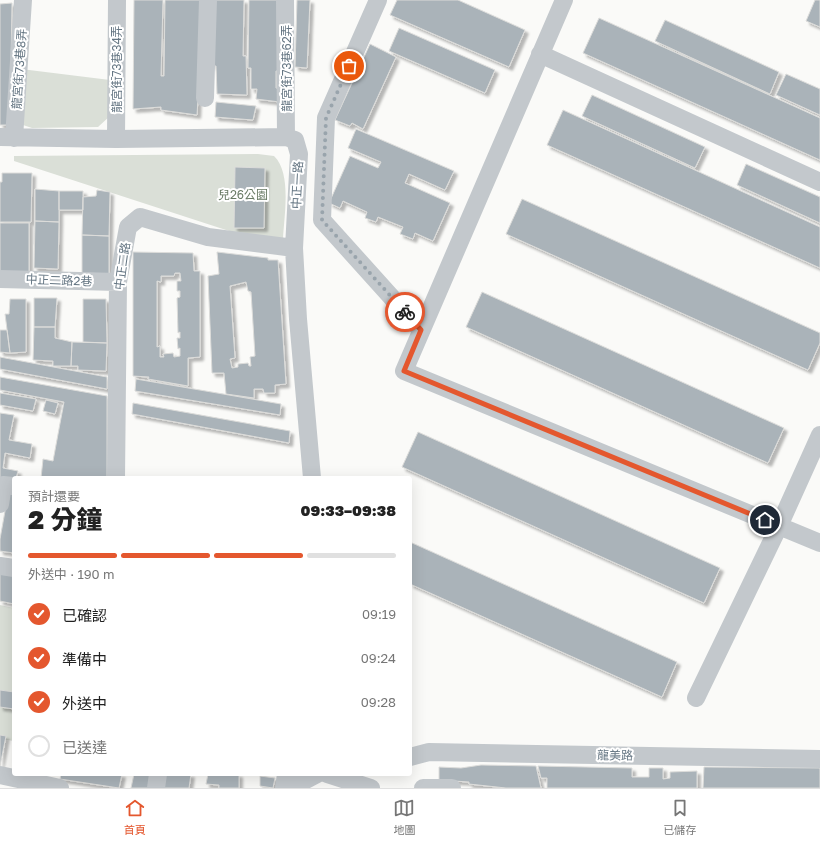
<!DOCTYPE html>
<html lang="zh-TW">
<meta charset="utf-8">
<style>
body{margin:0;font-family:"Golos Text","Noto Sans TC",sans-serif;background:#f6f6f6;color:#222;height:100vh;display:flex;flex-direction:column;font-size:15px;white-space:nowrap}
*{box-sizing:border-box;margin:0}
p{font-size:13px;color:#767676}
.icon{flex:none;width:22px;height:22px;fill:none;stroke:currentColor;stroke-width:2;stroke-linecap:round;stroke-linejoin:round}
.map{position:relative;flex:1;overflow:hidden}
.sheet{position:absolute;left:12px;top:476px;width:400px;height:300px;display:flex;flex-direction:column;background:#fff;border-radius:4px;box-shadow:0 4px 16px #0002}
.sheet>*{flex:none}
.pin{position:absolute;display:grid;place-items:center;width:34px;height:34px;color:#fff;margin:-17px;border:2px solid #fff;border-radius:50%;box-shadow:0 1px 4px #0007}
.courier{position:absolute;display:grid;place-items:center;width:40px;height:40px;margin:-20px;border:3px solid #e4572e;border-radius:50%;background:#fff;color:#222;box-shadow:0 1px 5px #0007}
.headline em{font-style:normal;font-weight:800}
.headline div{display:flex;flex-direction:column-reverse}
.headline{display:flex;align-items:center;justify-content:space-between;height:68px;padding:0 16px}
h1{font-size:26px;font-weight:800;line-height:30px}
.bar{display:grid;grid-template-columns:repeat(4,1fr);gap:6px 4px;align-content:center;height:48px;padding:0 16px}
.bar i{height:5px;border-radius:3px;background:#e0e0e0}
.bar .current{background:#e4572e}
.bar p{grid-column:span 4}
ol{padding:0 16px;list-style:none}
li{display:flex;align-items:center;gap:12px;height:44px}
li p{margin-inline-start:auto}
li .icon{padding:4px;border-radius:50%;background:#e4572e;color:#fff;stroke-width:4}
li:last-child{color:#767676}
li i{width:22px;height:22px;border:2px solid #e0e0e0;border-radius:50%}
.tabs{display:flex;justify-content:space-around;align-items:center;height:56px;border-top:1px solid #e0e0e0;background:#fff;font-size:11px;color:#767676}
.tabs a{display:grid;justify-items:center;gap:2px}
.tabs .current{color:#e4572e}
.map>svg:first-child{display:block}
</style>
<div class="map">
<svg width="820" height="788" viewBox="0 0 820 788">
<defs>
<filter id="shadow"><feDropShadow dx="3.5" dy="3.5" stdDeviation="1" flood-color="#0004"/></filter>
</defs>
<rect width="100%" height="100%" fill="#fafaf8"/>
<path fill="#dadfd7" d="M 21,69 L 110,80 L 110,116 L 98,127 L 32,128 L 20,124 Z
M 258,154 L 274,156 C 292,173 284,216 283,239 L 269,244 L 14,161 L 14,156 Z
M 0,605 L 14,608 L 14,741 L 0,739 Z"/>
<path fill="#aab3b9" stroke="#dcdcda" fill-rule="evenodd" filter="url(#shadow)" d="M 134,0 L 163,0 L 161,76 L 164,76 L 165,0 L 200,0 L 200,65 L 197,115 L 161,110 L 161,107 L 133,109 Z
M 214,0 L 244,0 L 243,56 L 246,56 L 247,95 L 217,94 L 216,66 L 212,66 Z
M 249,0 L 282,0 L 281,71 L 276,71 L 276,88 L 281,89 L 280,102 L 256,99 L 257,89 L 251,89 L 251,68 L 248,68 Z
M 297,0 L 310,0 L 307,68 L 295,67 Z
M 397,0 L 458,0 L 525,30 L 509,67 L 390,15 Z
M 815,0 L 820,0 L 820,27 L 806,21 Z
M 12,3 L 10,125 L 0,125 L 0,4 Z
M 599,18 L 820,118 L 820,160 L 583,53 Z
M 665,20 L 779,72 L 770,94 L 655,41 Z
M 399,28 L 495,70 L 485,93 L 389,51 Z
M 370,44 L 396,57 L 363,129 L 352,123 L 350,126 L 335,120 Z
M 786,74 L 820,89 L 820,115 L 776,95 Z
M 592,95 L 705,147 L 695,168 L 582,116 Z
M 216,102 L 256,106 L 253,120 L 215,117 Z
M 563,110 L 820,227 L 820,268 L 547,145 Z
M 356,129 L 454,171 L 445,190 L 409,174 L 405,183 L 450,203 L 433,241 L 415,233 L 413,239 L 400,234 L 403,227 L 378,217 L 376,222 L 365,218 L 367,212 L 343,201 L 340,208 L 329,203 L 350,156 L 378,168 L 381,162 L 348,148 Z
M 746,164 L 820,197 L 820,223 L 737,185 Z
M 235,167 L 265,168 L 264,228 L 234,228 Z
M 2,173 L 32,173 L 31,222 L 0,222 L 0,182 L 2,182 Z
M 35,189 L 59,191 L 59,222 L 35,221 Z
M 97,190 L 110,192 L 109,236 L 82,235 L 83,197 L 96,196 Z
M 59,191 L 83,191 L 83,210 L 59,210 Z
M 522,199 L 820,333 L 820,343 L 808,370 L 506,234 Z
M 35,221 L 59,222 L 58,269 L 34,268 Z
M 0,223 L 29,223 L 29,274 L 0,274 Z
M 82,235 L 109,236 L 109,274 L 82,273 Z
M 133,252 L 193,253 L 194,271 L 200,271 L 200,357 L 188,358 L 188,386 L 148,379 L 149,377 L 133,376 ZM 175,273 L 180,273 L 181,281 L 177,281 L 177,291 L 180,291 L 180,297 L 177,298 L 178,333 L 180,332 L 180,338 L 177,338 L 178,349 L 180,348 L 180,356 L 174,357 L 173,353 L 163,354 L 164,357 L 160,357 L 160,346 L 157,347 L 157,281 L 161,282 L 161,276 L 174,276 Z
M 217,252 L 268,258 L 268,260 L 278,260 L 286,384 L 275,385 L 275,393 L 264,393 L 263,389 L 254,389 L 254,398 L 226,394 L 224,373 L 212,373 L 208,276 L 219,274 ZM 246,282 L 248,291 L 251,292 L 255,356 L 250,357 L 251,366 L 249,366 L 248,363 L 238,364 L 238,367 L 232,368 L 230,359 L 235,358 L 230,286 Z
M 482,292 L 784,428 L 768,463 L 466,327 Z
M 34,298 L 57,298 L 55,327 L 34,327 Z
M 10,299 L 26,299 L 26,352 L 10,353 L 5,314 L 9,314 Z
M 83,299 L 106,299 L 107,343 L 83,342 Z
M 34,327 L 55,327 L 55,338 L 72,342 L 71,366 L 53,366 L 53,361 L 33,360 Z
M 0,330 L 7,330 L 10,353 L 0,352 Z
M 72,342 L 107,343 L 106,371 L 78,370 L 78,366 L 71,366 Z
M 0,357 L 107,377 L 107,389 L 0,369 Z
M 0,377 L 107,396 L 107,478 L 41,478 L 43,459 L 53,461 L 64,402 L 0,390 Z
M 136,379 L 281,404 L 280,415 L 135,391 Z
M 0,393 L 36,399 L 33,411 L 0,405 Z
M 46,400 L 58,403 L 55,414 L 43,411 Z
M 133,403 L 290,431 L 289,443 L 132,414 Z
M 0,413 L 14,415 L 9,440 L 32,444 L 30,458 L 5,453 L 3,468 L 18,471 L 16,478 L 0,499 Z
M 418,432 L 720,568 L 704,603 L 402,467 Z
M 9,489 L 14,490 L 14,553 L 0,551 L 0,539 Z
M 410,542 L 677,662 L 662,697 L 410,584 Z
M 14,571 L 14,604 L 0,601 L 0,573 Z
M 0,690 L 14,692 L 14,709 L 0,707 Z
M 0,735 L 6,736 L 0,766 Z
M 481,765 L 536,766 L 541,788 L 506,788 L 469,784 L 469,782 L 439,780 L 439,767 L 461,768 Z
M 538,766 L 632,768 L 632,777 L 649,777 L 649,768 L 663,768 L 663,779 L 670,778 L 670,772 L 697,771 L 697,788 L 547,788 L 547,778 L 541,778 Z
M 704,767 L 820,768 L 820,788 L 703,788 Z
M 61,774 L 122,774 L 119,788 L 60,779 Z
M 134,774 L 153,774 L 150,788 L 131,788 Z
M 162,774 L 191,774 L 189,788 L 160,788 Z
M 208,774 L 239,774 L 239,788 L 219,788 L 219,785 L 206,784 Z
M 260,776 L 275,778 L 273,788 L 260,786 Z"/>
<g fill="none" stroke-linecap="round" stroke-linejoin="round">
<path stroke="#c3c8cc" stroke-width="18" d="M 285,0 L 286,137
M 378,0 L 326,118 L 322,220 L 421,330
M 564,0 L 404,371 L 820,543
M 540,54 L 820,182
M 205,98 L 208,0
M 0,137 L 116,139 L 286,137 L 295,140 L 299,154 L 294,248 L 298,319 L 312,478
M 14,138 L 23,0
M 116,139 L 117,0
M 0,279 L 118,282
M 116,478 L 118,282 L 128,227 L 140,217 L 208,237 L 294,248
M 0,504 L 3,485 L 14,486
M 0,566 L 14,568
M 696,698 L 779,526 L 820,435
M 410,757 L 429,752 L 820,759
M 327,774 L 371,788
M 0,775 L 60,788
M 156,788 L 158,774
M 284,788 L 286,774
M 291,788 L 317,774
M 423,788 L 452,788"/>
</g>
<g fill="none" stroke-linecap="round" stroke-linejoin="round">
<path stroke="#99a4ac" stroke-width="4" stroke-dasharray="0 7.2" d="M 349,66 L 326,118 L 322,220 L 405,312"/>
<path stroke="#e4572e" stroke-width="5" d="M 405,312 L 421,330 L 404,371 L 765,520"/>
</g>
<g text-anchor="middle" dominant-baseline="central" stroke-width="4" stroke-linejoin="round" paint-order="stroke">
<g font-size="12" fill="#657683" stroke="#fff">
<text transform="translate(286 68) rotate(-90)">龍宮街73巷62弄</text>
<text transform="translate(19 69) rotate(-86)">龍宮街73巷8弄</text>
<text transform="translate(116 69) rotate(-90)">龍宮街73巷34弄</text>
<text transform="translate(297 185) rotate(-87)">中正一路</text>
<text transform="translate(122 266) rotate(-82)">中正二路</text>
<text transform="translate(59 280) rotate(2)">中正二路2巷</text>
<text transform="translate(615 755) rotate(1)">龍美路</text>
</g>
<g font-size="12" fill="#687a64" stroke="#fff">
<text x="243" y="194">兒26公園</text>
</g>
</g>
</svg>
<div class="pin" style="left:349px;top:66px;background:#ea580c"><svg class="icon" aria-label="bag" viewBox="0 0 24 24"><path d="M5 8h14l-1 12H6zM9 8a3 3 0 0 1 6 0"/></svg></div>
<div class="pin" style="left:765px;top:520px;background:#1f2937"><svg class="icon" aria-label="home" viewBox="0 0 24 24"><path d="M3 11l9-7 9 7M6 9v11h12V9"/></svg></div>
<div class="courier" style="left:405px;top:312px"><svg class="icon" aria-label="bike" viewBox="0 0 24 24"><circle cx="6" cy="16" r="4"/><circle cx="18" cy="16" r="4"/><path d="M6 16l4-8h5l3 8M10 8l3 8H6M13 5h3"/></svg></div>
<section class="sheet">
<div class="headline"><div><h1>2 分鐘</h1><p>預計還要</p></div><em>09:33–09:38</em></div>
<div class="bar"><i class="current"></i><i class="current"></i><i class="current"></i><i></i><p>外送中 · 190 m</p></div>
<ol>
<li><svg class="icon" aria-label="check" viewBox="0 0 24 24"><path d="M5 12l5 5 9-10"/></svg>已確認<p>09:19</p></li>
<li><svg class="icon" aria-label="check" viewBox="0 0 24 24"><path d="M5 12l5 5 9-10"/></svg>準備中<p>09:24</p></li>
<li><svg class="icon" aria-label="check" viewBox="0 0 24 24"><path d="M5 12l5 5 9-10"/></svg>外送中<p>09:28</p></li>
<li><i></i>已送達</li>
</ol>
</section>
</div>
<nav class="tabs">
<a class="current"><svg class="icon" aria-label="home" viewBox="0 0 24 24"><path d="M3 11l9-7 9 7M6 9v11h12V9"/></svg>首頁</a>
<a><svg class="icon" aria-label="map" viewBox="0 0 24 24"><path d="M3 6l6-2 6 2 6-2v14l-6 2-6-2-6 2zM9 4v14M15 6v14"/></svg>地圖</a>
<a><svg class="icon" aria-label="saved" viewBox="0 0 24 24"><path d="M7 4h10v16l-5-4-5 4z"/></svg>已儲存</a>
</nav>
